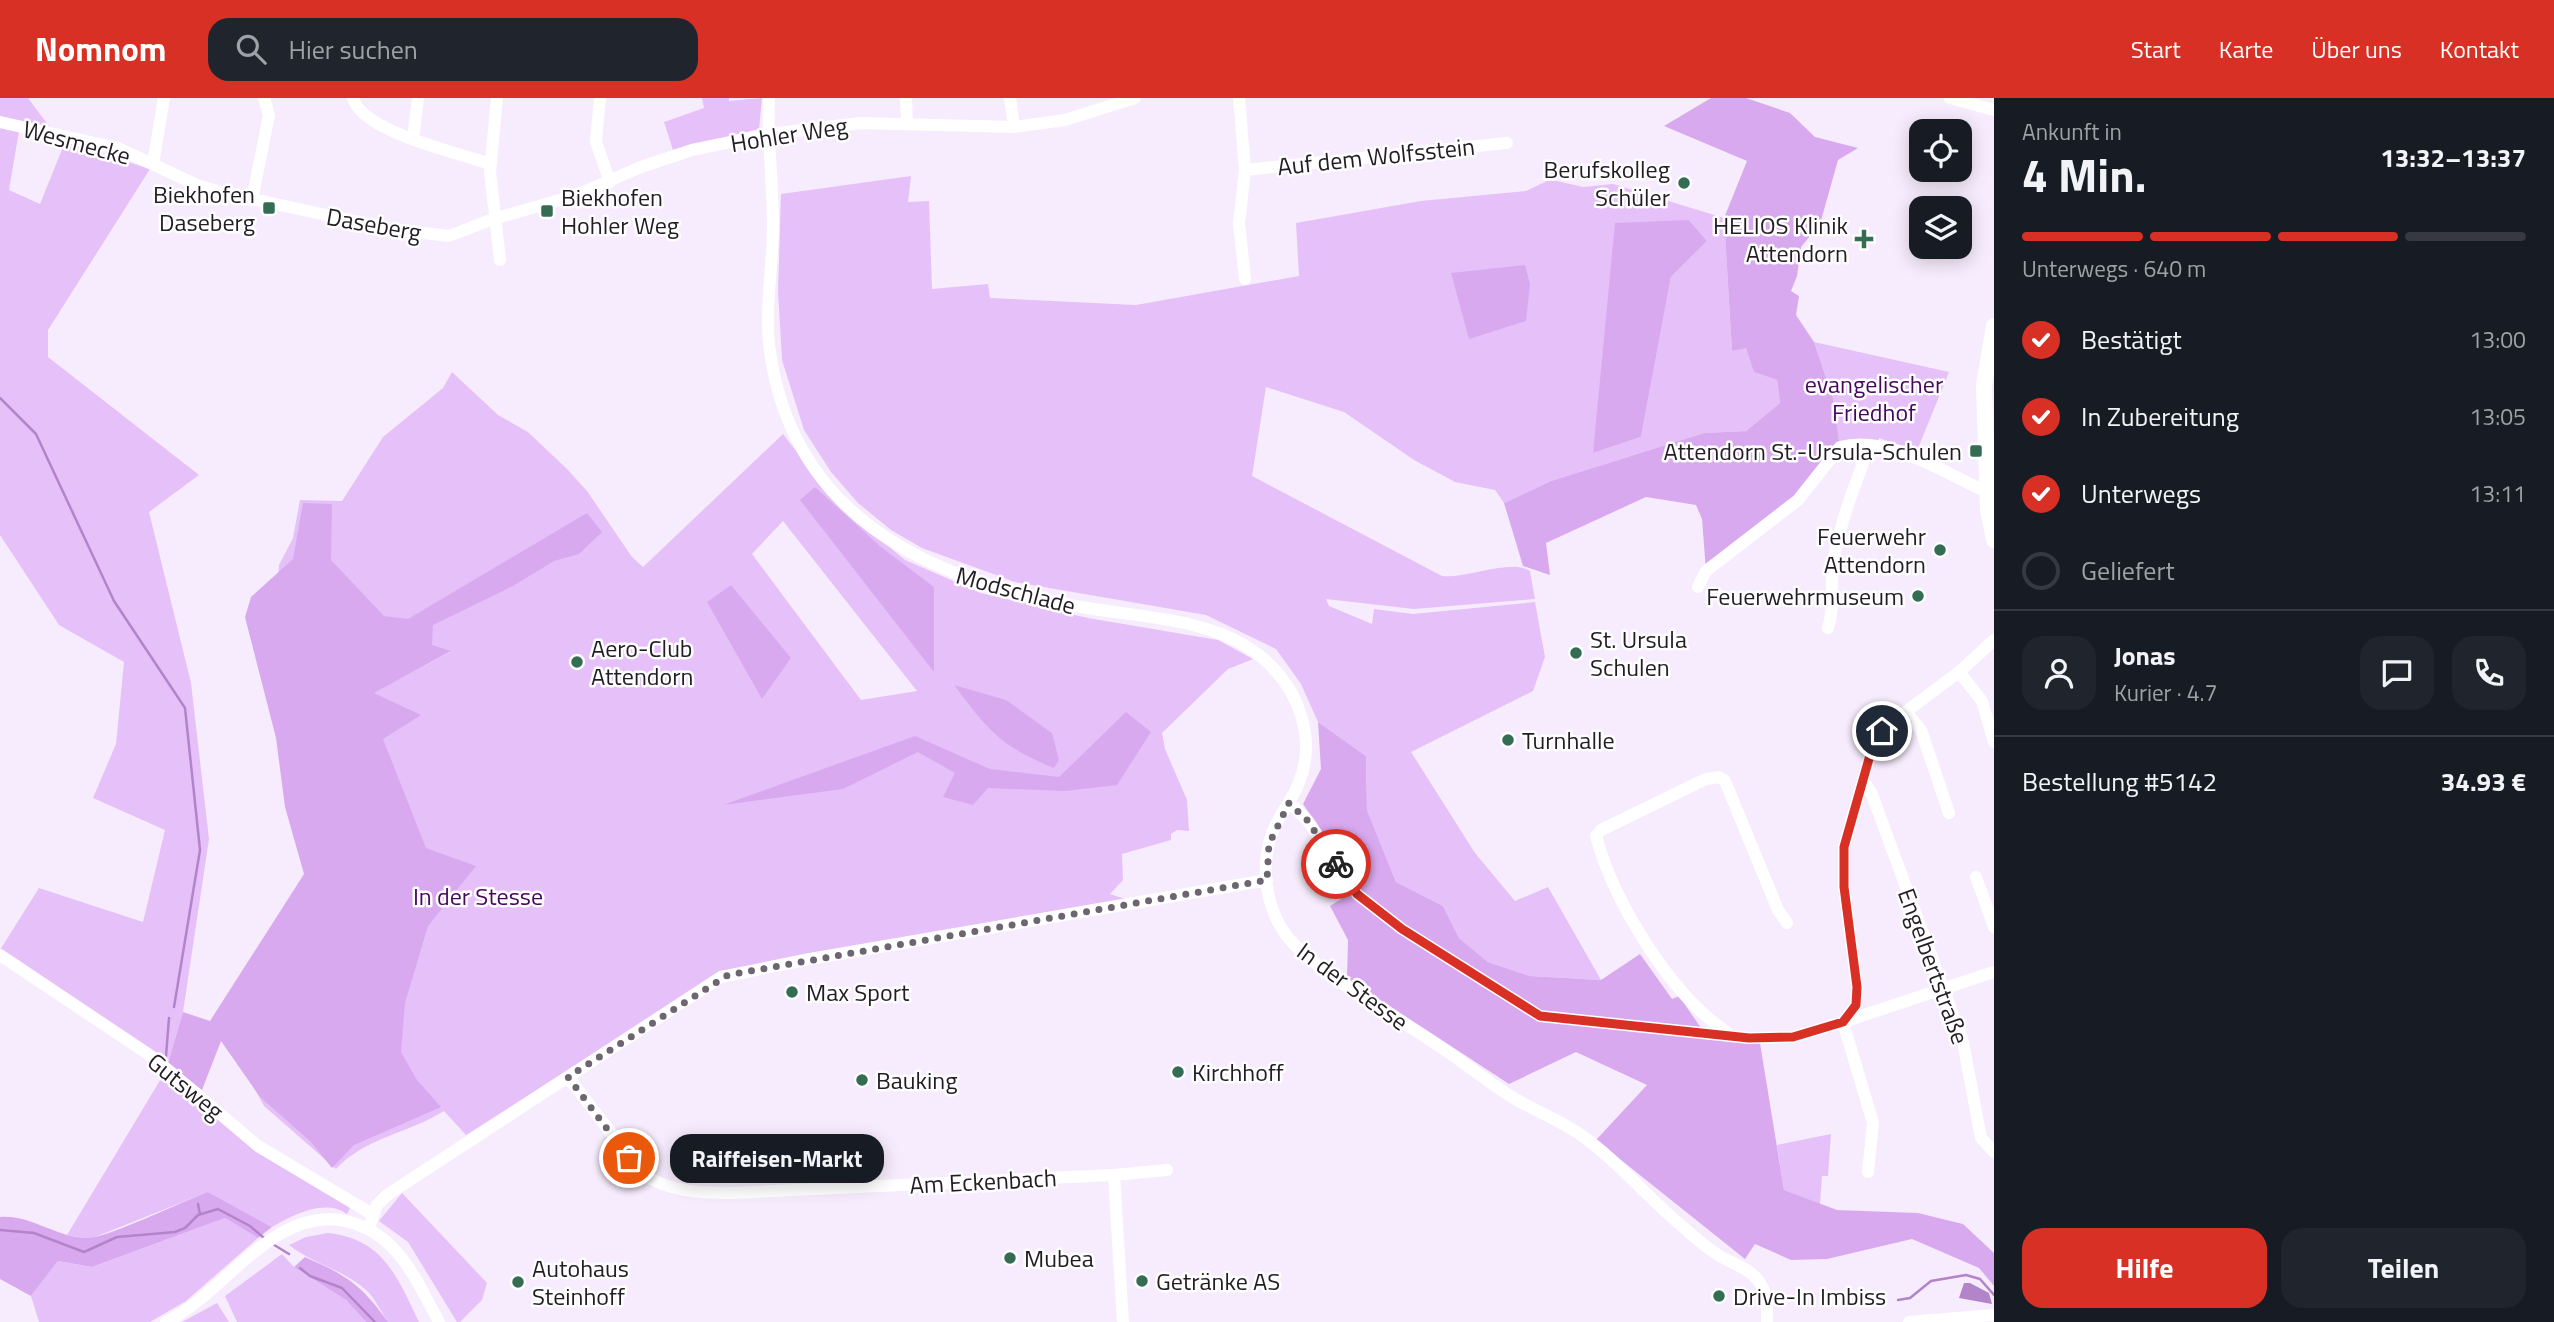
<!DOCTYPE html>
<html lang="de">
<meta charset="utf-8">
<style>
body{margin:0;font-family:"Titillium Web",sans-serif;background:#20242c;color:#f1f3f6;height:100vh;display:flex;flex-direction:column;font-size:26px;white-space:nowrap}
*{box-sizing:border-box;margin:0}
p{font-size:23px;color:#9ea1a6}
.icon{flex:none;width:38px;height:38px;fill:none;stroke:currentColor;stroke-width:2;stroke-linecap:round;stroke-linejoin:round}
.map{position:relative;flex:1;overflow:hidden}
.drawer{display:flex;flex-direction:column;background:#171b24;width:560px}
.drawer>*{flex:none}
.tools{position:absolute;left:1909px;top:21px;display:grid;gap:14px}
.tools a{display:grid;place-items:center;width:63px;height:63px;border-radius:14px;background:#171b24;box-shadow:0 4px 18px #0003;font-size:35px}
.pin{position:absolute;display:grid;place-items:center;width:60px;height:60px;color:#fff;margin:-30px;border:4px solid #fff;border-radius:50%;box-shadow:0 2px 7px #0007}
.courier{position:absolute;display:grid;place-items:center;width:70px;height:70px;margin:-35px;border:5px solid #d93025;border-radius:50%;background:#fff;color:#222;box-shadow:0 2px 9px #0007}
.bubble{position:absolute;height:49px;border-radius:21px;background:#171b24;box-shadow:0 4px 18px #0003;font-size:23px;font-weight:700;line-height:49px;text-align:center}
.summary em{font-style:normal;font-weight:700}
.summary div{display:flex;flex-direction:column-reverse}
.summary{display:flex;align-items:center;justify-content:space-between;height:119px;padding:0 28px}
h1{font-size:46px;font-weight:700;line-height:52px}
.bar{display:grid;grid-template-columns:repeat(4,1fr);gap:10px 7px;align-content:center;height:84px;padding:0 28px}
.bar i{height:9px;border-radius:5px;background:#363941}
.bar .selected{background:#d93025}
.bar p{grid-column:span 4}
.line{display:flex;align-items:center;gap:18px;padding:0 28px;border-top:2px solid #363941}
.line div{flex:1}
.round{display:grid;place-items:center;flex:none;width:74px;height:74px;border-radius:21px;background:#20242c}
ol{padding:0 28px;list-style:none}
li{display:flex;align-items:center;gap:21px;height:77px}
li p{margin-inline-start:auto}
li .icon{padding:7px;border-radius:50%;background:#d93025;color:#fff;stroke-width:4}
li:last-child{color:#9ea1a6}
li i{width:38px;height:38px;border:4px solid #363941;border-radius:50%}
.button{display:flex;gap:14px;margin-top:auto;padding:14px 28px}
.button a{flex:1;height:80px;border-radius:21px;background:#d93025;color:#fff;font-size:28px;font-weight:700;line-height:80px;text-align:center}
.button a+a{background:#20242c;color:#f1f3f6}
header{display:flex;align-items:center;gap:42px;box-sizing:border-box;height:98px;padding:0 35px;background:#d93025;color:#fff}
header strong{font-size:33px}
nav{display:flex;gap:38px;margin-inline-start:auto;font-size:24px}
.search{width:490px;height:63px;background:#20242c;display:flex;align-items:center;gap:18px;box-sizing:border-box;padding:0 24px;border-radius:21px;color:#9ea1a6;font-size:26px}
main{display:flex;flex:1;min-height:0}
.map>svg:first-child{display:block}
</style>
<header>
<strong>Nomnom</strong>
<div class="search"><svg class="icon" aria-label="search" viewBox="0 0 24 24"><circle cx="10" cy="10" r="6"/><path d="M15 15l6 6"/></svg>Hier suchen</div>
<nav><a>Start</a><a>Karte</a><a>Über uns</a><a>Kontakt</a></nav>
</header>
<main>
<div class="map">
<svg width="1994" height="1224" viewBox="0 0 1994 1224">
<rect width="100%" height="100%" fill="#f7ecfd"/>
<path fill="#e6c0f9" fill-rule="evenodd" d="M 0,0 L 28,0 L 49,28 L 40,29 L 0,19 Z
M 702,0 L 729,0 L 729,3 L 762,0 L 759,31 L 673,52 L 664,24 L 704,10 Z
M 0,29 L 19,33 L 9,92 L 40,106 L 65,44 L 150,71 L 48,232 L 48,259 L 199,377 L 149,414 L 191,585 L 209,741 L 183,914 L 168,965 L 0,852 L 39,790 L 143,824 L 165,732 L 93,700 L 116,646 L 124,564 L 59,527 L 0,437 Z
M 911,78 L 908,104 L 929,103 L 932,191 L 988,186 L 990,200 L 1136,207 L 1299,178 L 1296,125 L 1421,103 L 1526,93 L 1547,83 L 1557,83 L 1583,89 L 1613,86 L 1724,120 L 1732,253 L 1746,249 L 1755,274 L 1777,282 L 1780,305 L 1746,333 L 1704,335 L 1551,383 L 1504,405 L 1495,392 L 1455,384 L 1414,362 L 1344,314 L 1266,289 L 1252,378 L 1442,478 C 1467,481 1511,460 1530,473 L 1535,501 L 1414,511 L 1326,501 L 1329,508 L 1372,526 L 1374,511 L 1413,516 L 1535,504 L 1545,559 L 1533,593 L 1411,654 L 1475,755 L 1515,803 L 1548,789 L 1601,882 L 1530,878 L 1488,864 L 1459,840 L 1443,808 L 1396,784 L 1367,712 L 1366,658 L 1318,624 L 1301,586 L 1276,551 L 1206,517 L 1015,484 L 922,450 L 891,432 L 858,405 L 831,374 L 804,332 L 782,262 L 778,193 L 781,96 ZM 1689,122 L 1707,143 L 1671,179 L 1641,339 L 1593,355 L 1597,333 Z
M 1814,244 L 1949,274 L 1917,353 L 1879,340 L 1877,348 L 1840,349 L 1833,300 Z
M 452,274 L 498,317 L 528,334 L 567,371 L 587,393 L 632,459 L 643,469 L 783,336 L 823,388 L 863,427 L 905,462 L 981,495 L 1088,520 L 1218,542 L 1253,561 L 1228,571 L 1162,635 L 1165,651 L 1187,702 L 1189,733 L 1177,732 L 1171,736 L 1171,742 L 1122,756 L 1123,782 L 1110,796 L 1131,803 L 718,876 L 466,1037 L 444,1013 C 407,1036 366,1039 336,1071 L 264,1008 L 246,975 L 310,793 L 276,508 L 279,467 L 293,440 L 300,402 L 342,403 L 383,339 L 443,290 ZM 783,423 L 917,593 L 861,602 L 752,456 ZM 450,554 L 373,595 L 407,611 L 370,611 L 358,558 Z
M 165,974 L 351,1108 L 347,1116 C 325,1100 293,1117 272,1129 L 208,1094 L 90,1141 L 67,1137 Z
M 1831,1036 L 1828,1078 L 1822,1078 L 1820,1106 L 1784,1092 L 1777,1047 Z
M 402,1095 L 487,1185 L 482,1202 L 460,1224 L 457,1224 L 408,1144 L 379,1123 Z
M 225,1120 L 258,1140 L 186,1203 L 150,1224 L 39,1224 L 31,1198 L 58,1163 L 92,1169 Z
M 328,1135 C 384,1141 397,1179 419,1224 L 388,1224 C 381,1214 375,1200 366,1192 C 344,1172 313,1166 289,1147 L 306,1139 Z
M 282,1156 L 294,1169 L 346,1202 L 366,1224 L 237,1224 L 225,1198 Z
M 217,1205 L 229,1224 L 182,1224 Z"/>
<path fill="#d9a9f0" d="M 1711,0 L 1746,0 L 1790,15 L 1815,39 L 1858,50 L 1838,62 L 1820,126 L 1801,149 L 1797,178 L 1791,193 L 1799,198 L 1796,217 L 1814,244 L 1833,300 L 1840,349 L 1798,402 L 1706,473 L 1702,421 L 1696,407 L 1646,399 L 1546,445 L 1550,477 L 1523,468 L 1504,405 L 1551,383 L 1704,335 L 1746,333 L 1780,305 L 1777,282 L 1754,274 L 1746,250 L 1732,253 L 1724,120 L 1747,63 L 1664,28 Z
M 1689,122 L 1707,143 L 1671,179 L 1641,339 L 1593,355 L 1615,125 Z
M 1525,167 L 1530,186 L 1526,223 L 1469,241 L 1451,175 Z
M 815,389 L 881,449 L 934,489 L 934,574 L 800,402 Z
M 303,405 L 332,406 L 331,462 L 384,518 L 408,521 L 587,415 L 602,434 L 579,456 L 554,463 L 513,488 L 433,527 L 432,547 L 451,553 L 374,595 L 421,617 L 383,641 L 426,750 L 476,768 L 428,828 L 405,905 L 401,954 L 417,982 L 441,1009 L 354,1047 L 332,1070 L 311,1044 L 260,999 L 221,943 L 202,992 L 168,965 L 183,914 L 210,923 L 304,776 L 285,709 L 276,640 L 245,519 L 251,499 L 293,461 Z
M 731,487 L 791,560 L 762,601 L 707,504 Z
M 954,587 L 1006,602 L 1052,635 L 1059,662 L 1054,670 C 1001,649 987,631 954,587 Z
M 1126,614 L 1151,634 L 1117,687 L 1065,693 L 988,690 L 973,707 L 943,699 L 955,675 L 918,654 L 843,691 L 723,707 L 915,638 L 990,671 L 1059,679 Z
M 1318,624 L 1366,658 L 1367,712 L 1396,784 L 1443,808 L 1459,840 L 1488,864 L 1530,878 L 1601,882 L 1640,856 L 1672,901 L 1679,898 L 1708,940 L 1760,945 L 1784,1092 L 1837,1112 L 1918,1115 L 1963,1126 L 1994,1155 L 1994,1188 L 1979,1170 L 1912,1141 L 1827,1161 L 1791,1162 L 1755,1146 L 1745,1161 L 1596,1042 L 1647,987 L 1576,954 L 1509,986 L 1347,880 L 1348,842 L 1330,808 L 1360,789 L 1303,706 L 1321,671 Z
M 208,1094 L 272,1129 L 258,1140 L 225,1120 L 92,1169 L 58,1163 L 31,1198 L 0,1181 L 0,1119 C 31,1116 56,1140 88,1140 C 104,1141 186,1102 208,1094 Z
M 305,1159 C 346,1177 362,1187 388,1224 L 366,1224 L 346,1202 L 294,1169 Z"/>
<path fill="#b284c9" d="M 1964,1185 L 1970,1185 L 1989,1195 L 1992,1206 L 1959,1200 Z"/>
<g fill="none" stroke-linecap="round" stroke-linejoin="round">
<path stroke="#b284c9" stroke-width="2.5" d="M 0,300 L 36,336 L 114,503 L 185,610 L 200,752 L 174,909
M 166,958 L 169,920
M 198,1106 L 200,1116
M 0,1132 L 34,1135 L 84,1154 L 117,1139 L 175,1134 L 185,1130 L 198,1117 L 218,1111 L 250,1128 L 264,1140
M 271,1145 L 289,1156
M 300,1170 L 310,1178 L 342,1190 L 375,1224
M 1898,1202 L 1910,1200 L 1931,1183 L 1966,1177 L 1980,1181 L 1994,1197"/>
<path stroke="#fff" stroke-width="12" d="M 353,0 C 362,34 457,54 490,66
M 497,0 L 490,74 L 500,162
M 600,0 L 596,44 L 610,84
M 769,0 C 767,42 773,85 773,128 C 773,167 765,207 769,246 C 789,416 925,481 1076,508 C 1138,520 1216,518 1266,563 C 1300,594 1317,643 1298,687 C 1291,704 1278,718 1272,735 C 1258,776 1268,824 1300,852 C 1343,891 1395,918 1442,950 C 1468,967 1491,987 1517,1002 C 1538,1014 1561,1023 1581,1037 C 1618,1063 1648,1100 1683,1129 C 1694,1139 1706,1149 1718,1157 C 1731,1165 1747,1169 1757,1181 C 1768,1193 1767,1209 1767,1224
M 906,0 L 907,26
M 1010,0 L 1014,29
M 1239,0 L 1245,72 L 1239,125 L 1245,181
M 1950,0 L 1994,12
M 0,24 L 118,50 L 197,87 L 224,95 L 391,131 L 449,138 L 493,121 L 574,98 L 641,69 L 692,52 L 770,36 L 860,25 L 1014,29 L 1065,22 L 1135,0
M 413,41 L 418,0
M 153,66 L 164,0
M 1245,72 L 1507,45
M 252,102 L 269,17 L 264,0
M 1698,489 L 1706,473 L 1798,402 L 1840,349 C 1891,336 1948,378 1994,397
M 1828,530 C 1835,510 1830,487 1833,466 C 1840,424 1855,386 1870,347
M 1959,574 L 1982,603 L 1994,644
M 1906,614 L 1921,632 L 1949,715
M 1863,683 L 1871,694 L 1963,944 L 1981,1040 L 1994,1054
M 1289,704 L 1308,723 L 1357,796 L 1402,831 L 1540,918 L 1749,940 L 1793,939 L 1843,924 L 1856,907 L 1857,889 L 1844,789 L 1844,749 L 1876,636 L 1959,574 L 1994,542
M 1976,779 L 1994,829
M 0,857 L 154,960 L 258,1048 L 372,1116
M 1727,934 C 1670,897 1613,802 1596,738 L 1601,732 L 1706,681 L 1719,679 L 1725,683 L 1778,812 L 1787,825
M 568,979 L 642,1075 C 667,1094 702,1095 732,1095 L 1114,1077
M 1868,1074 L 1873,1025 L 1843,924 L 1994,874
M 369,1129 L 377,1107 L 387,1097 L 721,879 L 810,861 L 1267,782
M 166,1224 C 223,1196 271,1112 340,1122 C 396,1131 415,1180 439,1224
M 1123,1224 L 1114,1077 L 1167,1072
M 1909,1224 L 1994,1217"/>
<path stroke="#fff" stroke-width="16" d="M 1994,228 L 1984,287 L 1988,412 L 1994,442"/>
</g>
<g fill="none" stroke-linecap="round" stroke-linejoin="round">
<path stroke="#6d6570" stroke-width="7" stroke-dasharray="0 12.6" d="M 629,1060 L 568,979 L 728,877 L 1267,782 L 1269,746 L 1289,705 L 1308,723 L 1336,766"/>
<path stroke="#d93025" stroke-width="9" d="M 1336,766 L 1357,796 L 1402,831 L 1540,918 L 1749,940 L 1793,939 L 1843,924 L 1856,907 L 1857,889 L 1844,789 L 1844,749 L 1876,636 L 1882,633"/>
</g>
<g fill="#346c54" stroke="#fefefe" stroke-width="2.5">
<circle cx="1684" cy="85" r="7"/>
<rect x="262" y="103" width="14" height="14" rx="3.5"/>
<rect x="540" y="106" width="14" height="14" rx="3.5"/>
<path d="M1860.5 130.5h7v7h7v7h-7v7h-7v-7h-7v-7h7z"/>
<rect x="1969" y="346" width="14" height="14" rx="3.5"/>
<circle cx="1940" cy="452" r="7"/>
<circle cx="1918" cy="498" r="7"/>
<circle cx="1576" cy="555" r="7"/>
<circle cx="577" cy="564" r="7"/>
<circle cx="1508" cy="642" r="7"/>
<circle cx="792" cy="894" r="7"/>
<circle cx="1178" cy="974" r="7"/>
<circle cx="862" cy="982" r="7"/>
<circle cx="1010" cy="1160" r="7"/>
<circle cx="1142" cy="1183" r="7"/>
<circle cx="518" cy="1184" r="7"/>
<circle cx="1719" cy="1198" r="7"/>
</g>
<g text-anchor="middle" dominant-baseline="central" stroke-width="5" stroke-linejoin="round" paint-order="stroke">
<g font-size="24" fill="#221d24" stroke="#fefefe">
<text transform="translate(789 36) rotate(-9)">Hohler Weg</text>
<text transform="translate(77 44) rotate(15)">Wesmecke</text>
<text transform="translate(1376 58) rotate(-6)">Auf dem Wolfsstein</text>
<text transform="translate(374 126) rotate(10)">Daseberg</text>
<text transform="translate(1016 492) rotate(15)">Modschlade</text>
<text transform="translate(1934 868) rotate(70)">Engelbertstraße</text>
<text transform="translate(1353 888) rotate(36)">In der Stesse</text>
<text transform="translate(186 988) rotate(39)">Gutsweg</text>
<text transform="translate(983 1083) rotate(-3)">Am Eckenbach</text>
</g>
<g font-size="24" fill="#221d24" stroke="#fefefe" text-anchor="start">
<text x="1670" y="71" text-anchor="end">Berufskolleg<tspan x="1670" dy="28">Schüler</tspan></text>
<text x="255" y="96" text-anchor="end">Biekhofen<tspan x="255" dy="28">Daseberg</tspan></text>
<text x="561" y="99">Biekhofen<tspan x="561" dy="28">Hohler Weg</tspan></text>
<text x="1848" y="127" text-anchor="end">HELIOS Klinik<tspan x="1848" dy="28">Attendorn</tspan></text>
<text x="1962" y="353" text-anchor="end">Attendorn St.-Ursula-Schulen</text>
<text x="1926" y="438" text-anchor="end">Feuerwehr<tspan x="1926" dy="28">Attendorn</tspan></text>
<text x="1904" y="498" text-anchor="end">Feuerwehrmuseum</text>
<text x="1590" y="541">St. Ursula<tspan x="1590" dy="28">Schulen</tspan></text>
<text x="591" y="550">Aero-Club<tspan x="591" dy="28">Attendorn</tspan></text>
<text x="1522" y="642">Turnhalle</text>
<text x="806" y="894">Max Sport</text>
<text x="1192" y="974">Kirchhoff</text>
<text x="876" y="982">Bauking</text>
<text x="1024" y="1160">Mubea</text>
<text x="532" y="1170">Autohaus<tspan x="532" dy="28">Steinhoff</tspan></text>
<text x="1156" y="1183">Getränke AS</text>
<text x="1733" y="1198">Drive-In Imbiss</text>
</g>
<g font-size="24" fill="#46065d" stroke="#fefefe">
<text x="1874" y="286">evangelischer<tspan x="1874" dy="28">Friedhof</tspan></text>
<text x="478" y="798">In der Stesse</text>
</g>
</g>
</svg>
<div class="tools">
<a><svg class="icon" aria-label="locate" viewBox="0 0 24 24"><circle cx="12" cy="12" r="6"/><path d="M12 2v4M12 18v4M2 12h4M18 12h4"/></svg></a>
<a><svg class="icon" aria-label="layers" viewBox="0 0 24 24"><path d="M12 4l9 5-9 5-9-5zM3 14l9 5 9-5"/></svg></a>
</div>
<div class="pin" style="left:629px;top:1060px;background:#ea580c"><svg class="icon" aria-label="bag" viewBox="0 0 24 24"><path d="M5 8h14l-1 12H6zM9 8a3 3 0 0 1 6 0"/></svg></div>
<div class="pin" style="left:1882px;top:633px;background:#1f2937"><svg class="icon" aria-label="home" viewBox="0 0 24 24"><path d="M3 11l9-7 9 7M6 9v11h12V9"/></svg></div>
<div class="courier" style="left:1336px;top:766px"><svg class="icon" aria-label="bike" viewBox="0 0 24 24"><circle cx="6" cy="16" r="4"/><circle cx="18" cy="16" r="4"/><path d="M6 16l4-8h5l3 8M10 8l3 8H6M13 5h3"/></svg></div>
<div class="bubble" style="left:670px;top:1036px;width:214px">Raiffeisen-Markt</div>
</div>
<section class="drawer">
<div class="summary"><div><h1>4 Min.</h1><p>Ankunft in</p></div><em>13:32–13:37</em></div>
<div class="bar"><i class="selected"></i><i class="selected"></i><i class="selected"></i><i></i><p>Unterwegs · 640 m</p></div>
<ol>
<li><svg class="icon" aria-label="check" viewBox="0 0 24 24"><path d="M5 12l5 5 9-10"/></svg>Bestätigt<p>13:00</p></li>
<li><svg class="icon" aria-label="check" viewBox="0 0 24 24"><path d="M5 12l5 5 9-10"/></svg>In Zubereitung<p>13:05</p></li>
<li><svg class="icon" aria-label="check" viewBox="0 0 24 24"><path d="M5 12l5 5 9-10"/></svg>Unterwegs<p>13:11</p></li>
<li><i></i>Geliefert</li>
</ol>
<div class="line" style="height:126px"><a class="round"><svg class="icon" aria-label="person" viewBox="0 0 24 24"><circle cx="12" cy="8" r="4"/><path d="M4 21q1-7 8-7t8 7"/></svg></a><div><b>Jonas</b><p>Kurier · 4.7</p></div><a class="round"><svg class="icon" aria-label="chat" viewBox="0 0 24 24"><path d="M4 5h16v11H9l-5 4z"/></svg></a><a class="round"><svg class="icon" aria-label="phone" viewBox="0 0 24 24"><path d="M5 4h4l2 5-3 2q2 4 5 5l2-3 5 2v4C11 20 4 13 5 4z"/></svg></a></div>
<div class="line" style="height:91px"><div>Bestellung #5142</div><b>34.93 €</b></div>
<div class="button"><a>Hilfe</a><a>Teilen</a></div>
</section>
</main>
